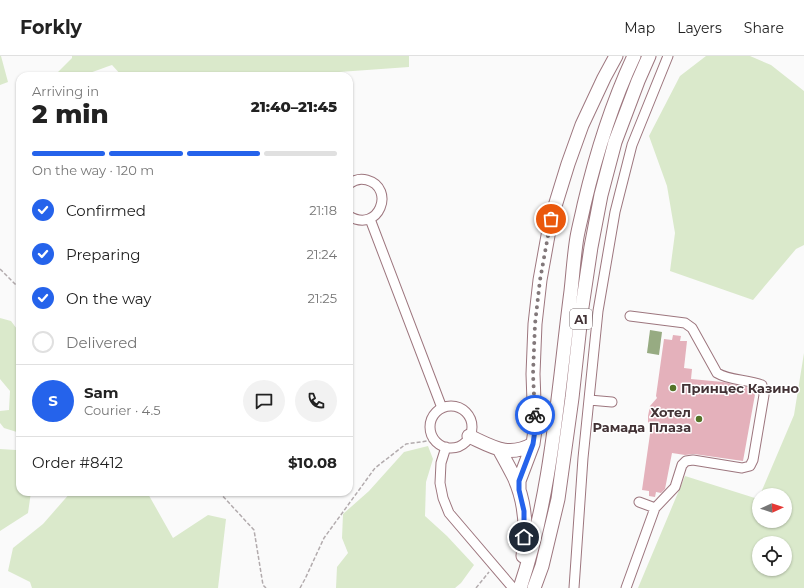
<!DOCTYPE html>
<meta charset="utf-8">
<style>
body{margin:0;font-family:Montserrat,sans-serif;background:#f2f2f2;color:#222;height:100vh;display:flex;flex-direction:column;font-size:15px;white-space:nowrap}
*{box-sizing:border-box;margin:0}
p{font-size:13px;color:#767676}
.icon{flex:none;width:22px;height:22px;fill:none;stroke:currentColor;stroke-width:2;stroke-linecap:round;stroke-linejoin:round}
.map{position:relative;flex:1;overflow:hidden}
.details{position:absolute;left:16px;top:16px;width:337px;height:424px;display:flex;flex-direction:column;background:#fff;border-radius:12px;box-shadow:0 1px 3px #0004}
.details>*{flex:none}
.needle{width:26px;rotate:87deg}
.buttons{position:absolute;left:752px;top:432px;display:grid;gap:8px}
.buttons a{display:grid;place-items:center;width:40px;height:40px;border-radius:50%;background:#fff;box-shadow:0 1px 3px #0004;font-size:20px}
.pin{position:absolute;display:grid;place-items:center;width:34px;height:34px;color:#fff;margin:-17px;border:2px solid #fff;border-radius:50%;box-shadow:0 1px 4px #0007}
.courier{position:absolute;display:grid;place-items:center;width:40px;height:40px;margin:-20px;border:3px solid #2563eb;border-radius:50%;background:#fff;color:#222;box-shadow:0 1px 5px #0007}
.summary em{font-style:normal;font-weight:800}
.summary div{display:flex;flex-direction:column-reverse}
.summary{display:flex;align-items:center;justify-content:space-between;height:68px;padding:0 16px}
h1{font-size:26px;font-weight:800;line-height:30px}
.bar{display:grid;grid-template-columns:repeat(4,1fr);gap:6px 4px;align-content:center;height:48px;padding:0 16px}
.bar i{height:5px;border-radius:3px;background:#e0e0e0}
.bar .on{background:#2563eb}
.bar p{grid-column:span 4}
.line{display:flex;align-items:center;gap:10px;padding:0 16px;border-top:1px solid #e0e0e0}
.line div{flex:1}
.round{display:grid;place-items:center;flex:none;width:42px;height:42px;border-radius:21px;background:#f2f2f2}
ol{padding:0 16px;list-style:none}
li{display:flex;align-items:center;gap:12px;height:44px}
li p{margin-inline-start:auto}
li .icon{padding:4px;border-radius:50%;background:#2563eb;color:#fff;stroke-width:4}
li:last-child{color:#767676}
li i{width:22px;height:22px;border:2px solid #e0e0e0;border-radius:50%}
header{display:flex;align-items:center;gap:24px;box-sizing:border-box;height:56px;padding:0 20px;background:#fff;border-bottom:1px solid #e0e0e0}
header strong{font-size:19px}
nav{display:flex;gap:22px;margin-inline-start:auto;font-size:14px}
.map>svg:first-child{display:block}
</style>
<header>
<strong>Forkly</strong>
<nav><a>Map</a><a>Layers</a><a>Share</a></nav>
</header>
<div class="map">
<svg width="804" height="532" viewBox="0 0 804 532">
<rect width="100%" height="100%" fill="#fafafa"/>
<path fill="#dae9cb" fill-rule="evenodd" d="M 0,0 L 1,0 L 8,26 L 0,29 Z
M 72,0 L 409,0 L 409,11 L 311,18 L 311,20 L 122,20 L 112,9 C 95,15 73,25 55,19 L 72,2 Z
M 706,0 L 750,0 L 771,9 L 804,35 L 804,189 L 796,193 L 753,244 L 670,215 L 675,177 L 667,130 L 649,80 L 680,20 Z
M 0,262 L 11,265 L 20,277 L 20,377 L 4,372 L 0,367 L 0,355 L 9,354 L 10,335 L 0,323 Z
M 804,297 L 804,532 L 638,532 L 685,420 L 758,443 L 759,441 L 759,465 L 785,465 L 785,439 L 760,439 L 794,359 ZM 759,487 L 785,487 L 785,513 L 759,513 Z
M 428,390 L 433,403 L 426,426 L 425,460 L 447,480 L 474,509 L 461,527 L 455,532 L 336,532 L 337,511 L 348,497 L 342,482 L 343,458 L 369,435 L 404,396 Z
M 0,393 L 16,394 L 20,398 L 20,436 L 31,436 L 28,457 L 0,475 Z
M 71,436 L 147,436 L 173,482 L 208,459 L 226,463 L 218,532 L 32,532 L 30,526 L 8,515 L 13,492 L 43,468 Z"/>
<path fill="#97ab82" d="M 650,274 L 662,276 L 659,299 L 647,297 Z"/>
<path fill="#e4b1bb" d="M 673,279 L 681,280 L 680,285 L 687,285 L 684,312 L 692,313 L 691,323 L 723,326 L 756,333 L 743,405 L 694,398 L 685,399 L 672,397 L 665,433 L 661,437 L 656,436 L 655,441 L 649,440 L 649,435 L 642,434 L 651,371 L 648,366 L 648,360 L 650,350 L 657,342 L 656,340 L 664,283 L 672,284 Z"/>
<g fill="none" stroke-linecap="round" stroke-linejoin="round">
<defs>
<path id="minor" d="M 349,128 C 354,124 360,122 367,124 C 396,132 379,178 349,160
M 370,163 L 442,352
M 630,260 L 685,267 L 692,272 L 717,317 C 730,325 747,323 762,329 L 764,339 L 753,404 L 750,410 L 742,412 L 693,404 L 686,405 L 682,409 L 675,431 L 655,452
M 589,344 L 612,346
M430 371a21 21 0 1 1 42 0a21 21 0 1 1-42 0Z
M 446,391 L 441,407 L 440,427 L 443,442 L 449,457 L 513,532
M 574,532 L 583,402 L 598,255 L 615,156 L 632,89 L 668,0
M 626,532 L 655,452 L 639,446"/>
<path id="highway" d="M 469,380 C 493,391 508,402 533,388
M 499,393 C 504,402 509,411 514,421 C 525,445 527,474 523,500
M 519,434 L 519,425 L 533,388 L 535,374 L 533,318 L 535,268 L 540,224 L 551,163 L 568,108 L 582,69 L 604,22 L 616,0
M 520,532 C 552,437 558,334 571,235 C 573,217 574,199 577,181 C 579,170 582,159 584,149 C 596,98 612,47 634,0
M 534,532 L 542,510 L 558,443 L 572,342 L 582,251 L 591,191 L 601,139 L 615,86 L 638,25 L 649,0"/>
</defs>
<use href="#minor" stroke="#9d767e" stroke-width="11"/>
<use href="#highway" stroke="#9d767e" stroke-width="15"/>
<path stroke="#b2abad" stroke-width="1.5" stroke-dasharray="4 2" stroke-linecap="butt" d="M 0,213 L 17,230 L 20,241
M 219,436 L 254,474 L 263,529 L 266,532
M 300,532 L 305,523 L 324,482 L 375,412 L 406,388 L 434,384
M 476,532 L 489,516"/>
<use href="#minor" stroke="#fff" stroke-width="9"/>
<use href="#highway" stroke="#fff" stroke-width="13"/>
</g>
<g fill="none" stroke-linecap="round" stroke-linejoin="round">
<path stroke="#82787a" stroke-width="4" stroke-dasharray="0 7.2" d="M 535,359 L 533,318 L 535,268 L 540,224 L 551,163"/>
<path stroke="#2563eb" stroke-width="5" d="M 524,481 L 524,455 L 519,434 L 519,425 L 533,388 L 535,374 L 535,359"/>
</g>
<g fill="#547328" stroke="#fff" stroke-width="1.5">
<circle cx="673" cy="332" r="4"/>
<circle cx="699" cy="363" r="4"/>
</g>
<g text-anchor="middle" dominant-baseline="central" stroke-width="3" stroke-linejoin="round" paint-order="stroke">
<rect fill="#fff" stroke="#7b7072" stroke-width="1" x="570" y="253" width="22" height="20" rx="3"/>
<g font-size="12" font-weight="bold" fill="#423235">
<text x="581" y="263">A1</text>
</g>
<g font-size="13" font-weight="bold" fill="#423235" stroke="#fff" text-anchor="start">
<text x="681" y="332">Принцес Казино</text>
<text x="691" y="356" text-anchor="end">Хотел<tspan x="691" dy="15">Рамада Плаза</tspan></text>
</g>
</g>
</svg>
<div class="buttons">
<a><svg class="needle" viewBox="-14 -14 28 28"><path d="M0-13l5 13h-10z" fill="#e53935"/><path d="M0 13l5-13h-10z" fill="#767676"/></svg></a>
<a><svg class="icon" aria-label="locate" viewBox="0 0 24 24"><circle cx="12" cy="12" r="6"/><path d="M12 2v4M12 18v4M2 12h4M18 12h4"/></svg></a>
</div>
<div class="pin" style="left:551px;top:163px;background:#ea580c"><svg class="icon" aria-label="bag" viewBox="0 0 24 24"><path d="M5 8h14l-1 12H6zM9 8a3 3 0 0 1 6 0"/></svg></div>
<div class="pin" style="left:524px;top:481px;background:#1f2937"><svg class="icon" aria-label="home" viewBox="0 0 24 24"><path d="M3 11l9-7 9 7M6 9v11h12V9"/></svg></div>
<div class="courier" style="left:535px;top:359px"><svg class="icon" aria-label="bike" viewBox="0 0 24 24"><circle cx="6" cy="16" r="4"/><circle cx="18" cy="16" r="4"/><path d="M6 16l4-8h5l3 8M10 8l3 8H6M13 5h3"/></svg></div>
<section class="details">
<div class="summary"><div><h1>2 min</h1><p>Arriving in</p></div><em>21:40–21:45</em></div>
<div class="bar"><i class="on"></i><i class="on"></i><i class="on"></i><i></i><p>On the way · 120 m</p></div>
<ol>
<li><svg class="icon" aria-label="check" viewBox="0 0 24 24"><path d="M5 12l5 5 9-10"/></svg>Confirmed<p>21:18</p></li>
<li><svg class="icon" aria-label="check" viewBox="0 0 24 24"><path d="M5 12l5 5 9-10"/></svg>Preparing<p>21:24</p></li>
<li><svg class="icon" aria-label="check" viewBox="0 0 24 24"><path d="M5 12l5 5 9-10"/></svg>On the way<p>21:25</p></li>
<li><i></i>Delivered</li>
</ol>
<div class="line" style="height:72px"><b class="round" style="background:#2563eb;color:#fff">S</b><div><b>Sam</b><p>Courier · 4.5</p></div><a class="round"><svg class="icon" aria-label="chat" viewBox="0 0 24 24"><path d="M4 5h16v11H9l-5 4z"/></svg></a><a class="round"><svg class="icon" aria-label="phone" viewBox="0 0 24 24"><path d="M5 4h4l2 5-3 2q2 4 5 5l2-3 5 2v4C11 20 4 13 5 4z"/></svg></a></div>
<div class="line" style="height:52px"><div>Order #8412</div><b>$10.08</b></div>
</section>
</div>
